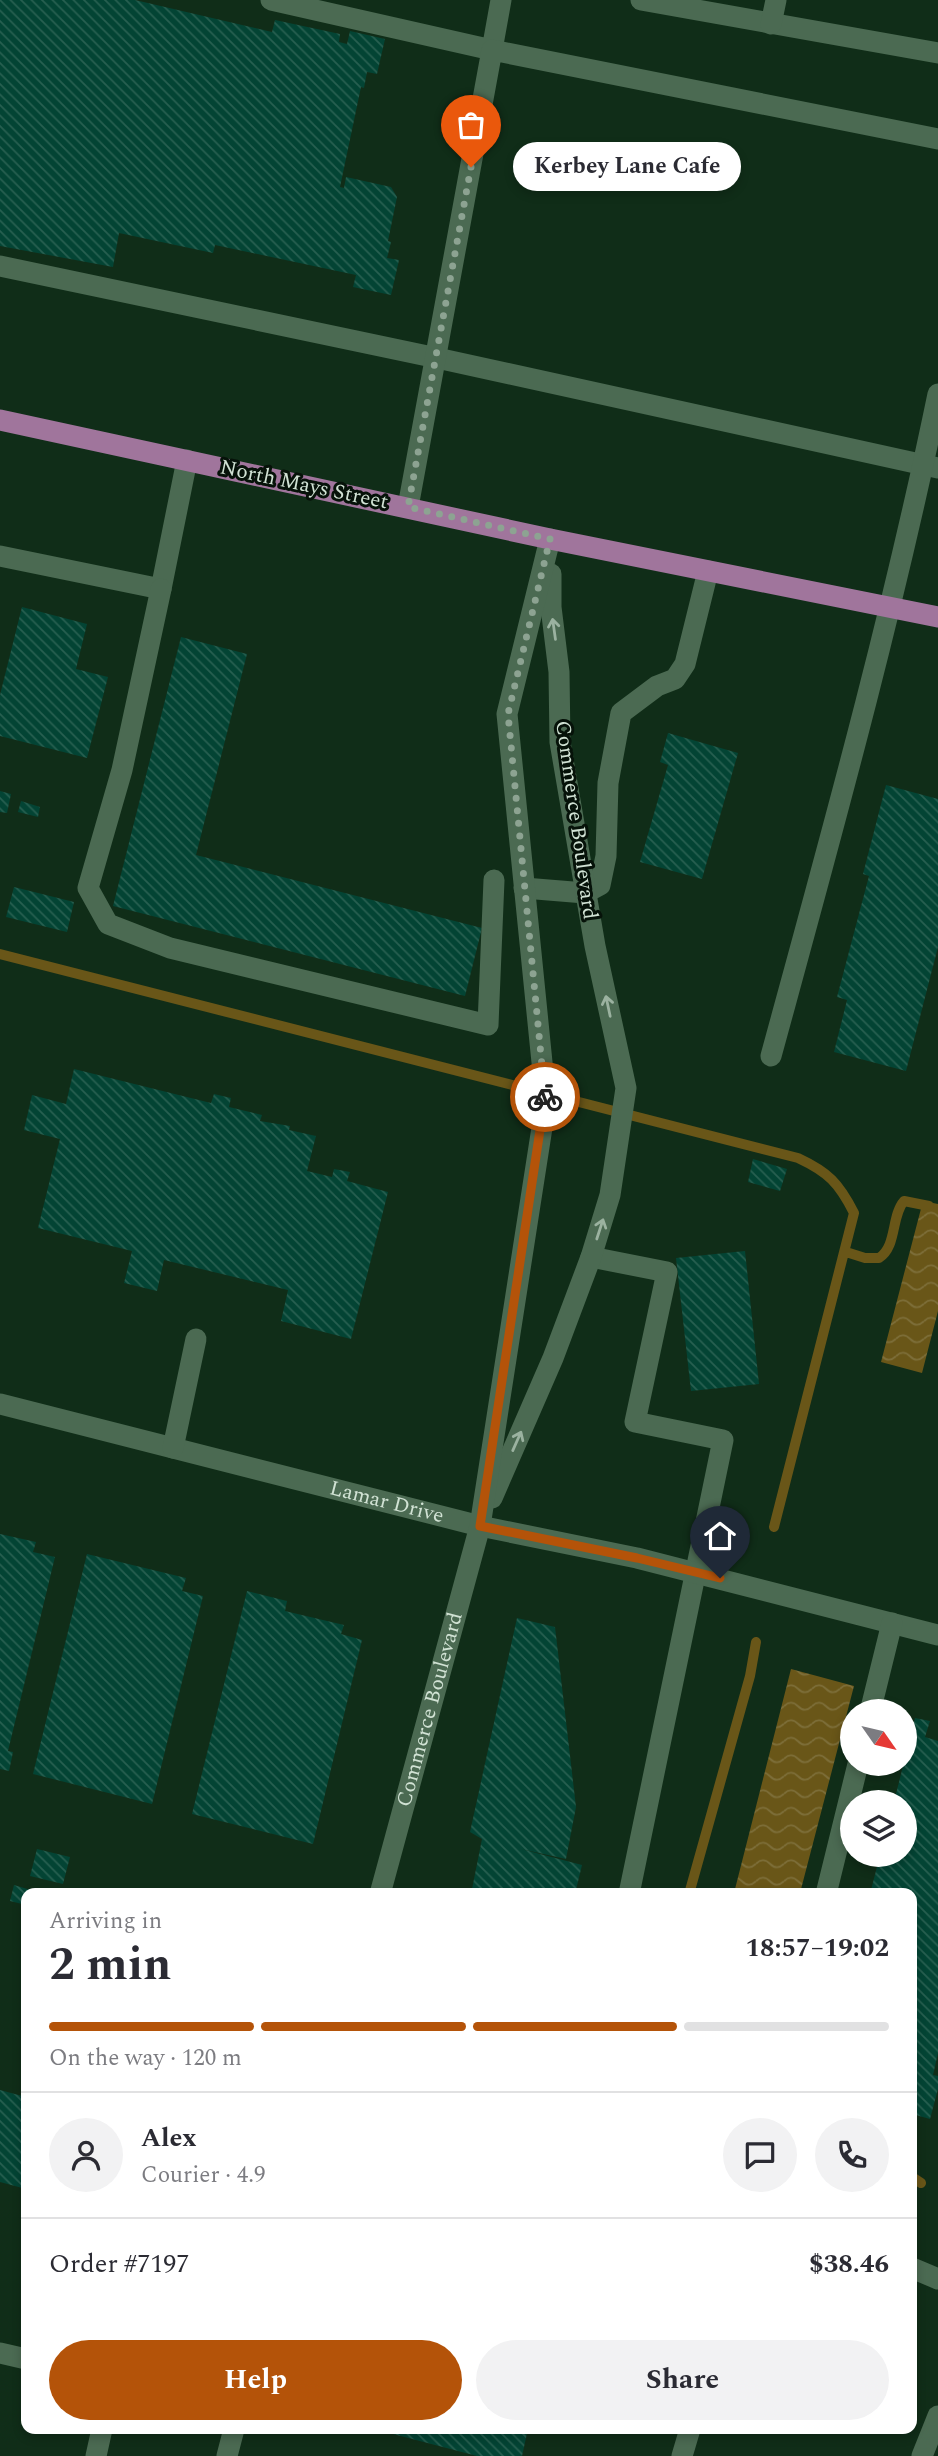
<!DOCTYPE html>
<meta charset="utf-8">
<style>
body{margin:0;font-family:Spectral,serif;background:#f2f2f3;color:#2b2b33;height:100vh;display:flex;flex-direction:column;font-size:26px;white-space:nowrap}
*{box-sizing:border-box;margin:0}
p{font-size:23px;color:#7c7c81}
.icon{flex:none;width:38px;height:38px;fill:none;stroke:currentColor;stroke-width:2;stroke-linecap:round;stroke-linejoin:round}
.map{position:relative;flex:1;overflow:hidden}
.details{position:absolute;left:21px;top:1888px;width:896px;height:546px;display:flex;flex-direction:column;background:#fff;border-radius:14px;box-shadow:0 4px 10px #0003}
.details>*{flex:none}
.needle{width:46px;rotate:124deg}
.tools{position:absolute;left:840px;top:1699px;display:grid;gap:14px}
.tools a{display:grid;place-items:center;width:77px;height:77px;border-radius:50%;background:#fff;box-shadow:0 4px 10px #0003;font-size:35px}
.pin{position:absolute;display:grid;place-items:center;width:60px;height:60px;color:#fff;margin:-72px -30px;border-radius:50% 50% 50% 0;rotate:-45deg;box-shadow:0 0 7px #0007}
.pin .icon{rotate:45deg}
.courier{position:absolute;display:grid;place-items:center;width:70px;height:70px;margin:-35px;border:5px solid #b45309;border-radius:50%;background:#fff;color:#222;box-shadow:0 2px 9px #0007}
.bubble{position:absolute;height:49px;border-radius:24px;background:#fff;box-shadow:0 4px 10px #0003;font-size:23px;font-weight:700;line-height:49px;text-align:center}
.headline em{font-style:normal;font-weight:700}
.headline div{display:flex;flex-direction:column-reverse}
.headline{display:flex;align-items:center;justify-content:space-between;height:119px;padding:0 28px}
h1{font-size:46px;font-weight:700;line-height:52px}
.bar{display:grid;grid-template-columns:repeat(4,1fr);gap:10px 7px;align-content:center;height:84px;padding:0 28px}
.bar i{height:9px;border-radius:5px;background:#e1e1e2}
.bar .active{background:#b45309}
.bar p{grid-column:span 4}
.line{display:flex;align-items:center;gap:18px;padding:0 28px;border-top:2px solid #e1e1e2}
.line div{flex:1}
.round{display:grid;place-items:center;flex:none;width:74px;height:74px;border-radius:37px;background:#f2f2f3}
.primary-button{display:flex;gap:14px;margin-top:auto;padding:14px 28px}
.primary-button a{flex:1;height:80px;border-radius:42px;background:#b45309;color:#fff;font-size:28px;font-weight:700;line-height:80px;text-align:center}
.primary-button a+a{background:#f2f2f3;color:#2b2b33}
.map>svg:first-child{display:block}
</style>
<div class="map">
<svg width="938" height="2456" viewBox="0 0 938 2456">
<defs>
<pattern id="water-waves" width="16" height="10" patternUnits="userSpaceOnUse" patternTransform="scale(1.75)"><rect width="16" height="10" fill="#695618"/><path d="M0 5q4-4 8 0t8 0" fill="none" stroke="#7d6e39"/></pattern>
<pattern id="building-back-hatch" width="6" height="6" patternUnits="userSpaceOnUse" patternTransform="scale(1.75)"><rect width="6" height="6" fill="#034434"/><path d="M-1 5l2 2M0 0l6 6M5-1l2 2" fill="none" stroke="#275f50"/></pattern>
</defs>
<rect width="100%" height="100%" fill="#102d18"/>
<path fill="url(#water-waves)" d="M 923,1201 L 938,1204 L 938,1311 L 922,1373 L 881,1362 Z
M 791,1669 L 854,1686 L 800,1893 L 734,1893 Z"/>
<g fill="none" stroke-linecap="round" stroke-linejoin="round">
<path stroke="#695618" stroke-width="10" d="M 0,954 L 798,1158 C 828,1172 839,1183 854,1213 L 774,1527
M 846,1252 L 865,1258 L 879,1258 C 897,1247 891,1216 904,1201 L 929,1206
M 689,1894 L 750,1676 L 756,1642
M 912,2177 L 921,2183"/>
</g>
<path fill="url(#building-back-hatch)" d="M 0,0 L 135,0 L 272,32 L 275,20 L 340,34 L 339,42 L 347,44 L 350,31 L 385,39 L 377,74 L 367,72 L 364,88 L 361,87 L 340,187 L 344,188 L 346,177 L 391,187 L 397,197 L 388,241 L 391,242 L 387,258 L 399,260 L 391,295 L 353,287 L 356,275 L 215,245 L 213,253 L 119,233 L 113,267 L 0,246 Z
M 22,607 L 87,624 L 76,669 L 108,677 L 87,758 L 0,736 L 0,695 Z
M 181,637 L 247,654 L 196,855 L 482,928 L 465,996 L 113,906 Z
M 668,733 L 738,753 L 702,879 L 640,862 L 668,765 L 660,762 Z
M 886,785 L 938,799 L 938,947 L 906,1071 L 834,1052 L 847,1000 L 837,997 L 869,876 L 863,874 Z
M 0,791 L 11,794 L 7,813 L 0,812 Z
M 21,801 L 40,807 L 38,817 L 18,812 Z
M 14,887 L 74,902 L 67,932 L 6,917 Z
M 74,1069 L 211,1103 L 214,1094 L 231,1098 L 229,1107 L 262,1115 L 260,1121 L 290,1126 L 289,1130 L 316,1136 L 307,1171 L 332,1177 L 334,1169 L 350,1172 L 347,1181 L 388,1192 L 351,1339 L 281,1321 L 288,1290 L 164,1260 L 157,1291 L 124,1283 L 132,1251 L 38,1228 L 60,1139 L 24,1130 L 32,1095 L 66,1104 Z
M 753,1159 L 787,1169 L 780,1191 L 748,1182 Z
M 745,1251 L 759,1384 L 691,1391 L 676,1258 Z
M 0,1534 L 36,1542 L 33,1552 L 55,1557 L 8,1751 L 13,1752 L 9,1771 L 0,1769 Z
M 87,1554 L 186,1578 L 182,1591 L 203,1596 L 152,1804 L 33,1774 Z
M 247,1591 L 287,1601 L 285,1611 L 344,1625 L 341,1634 L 362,1640 L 313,1844 L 192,1814 Z
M 517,1618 L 555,1627 L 576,1807 L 566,1859 L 521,1849 L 582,1865 L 575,1894 L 471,1894 L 482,1839 L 470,1832 Z
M 915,1718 L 930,1721 L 925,1737 L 938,1741 L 938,2053 L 933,2075 L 938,2076 L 938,2089 L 930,2119 L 912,2114 L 912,1894 L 870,1894 L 880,1855 L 905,1855 L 905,1802 L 894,1802 Z
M 37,1849 L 70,1857 L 63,1884 L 30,1876 Z
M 14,1885 L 34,1891 L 34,1894 L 26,1894 L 26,1905 L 10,1901 Z
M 0,2090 L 26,2097 L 26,2189 L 0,2182 Z
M 374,2429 L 528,2429 L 522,2456 L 477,2456 Z"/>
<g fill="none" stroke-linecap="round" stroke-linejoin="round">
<g stroke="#4b6a52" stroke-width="21">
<path d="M 271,0 L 492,50 L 501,0"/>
<path d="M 641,0 L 938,53"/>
<path d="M 771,24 L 776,0"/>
<path d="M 0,266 L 437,358 L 938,468"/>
<path d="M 408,507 L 492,50 L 938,139"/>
<path d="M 0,556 L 161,589 L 187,460"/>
<path d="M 161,589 L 122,770 L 88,888 L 108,924 L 170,948 L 488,1025 L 494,880"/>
<path d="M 524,888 L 585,893 L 600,885 L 606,856 L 608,783 L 621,713 L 657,686 L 675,679 L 685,664 L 708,571"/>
<path d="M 771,1056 C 831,836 892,617 938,394"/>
<path d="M 591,1257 L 667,1272 L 635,1422 L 723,1440 L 629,1894"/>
<path id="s1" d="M 0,1404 L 480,1526 L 637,1558 L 938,1635"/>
<path d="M 173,1448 L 196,1339"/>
<path d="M 492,1498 L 553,1358 L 591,1257 L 610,1195 L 626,1088 L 595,946 L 560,742 L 559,672 L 551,607 L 551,574"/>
<path d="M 870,1712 L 892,1623"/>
<path id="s2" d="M 380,1894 L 480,1526 L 546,1102 L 507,714 L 550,539"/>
<path d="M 826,1894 L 858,1764"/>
<path d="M 912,2268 L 938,2279"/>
<path d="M 0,2353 L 26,2359"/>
<path d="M 96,2456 L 102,2429"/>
<path d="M 227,2456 L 234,2429"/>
<path d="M 682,2456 L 690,2429"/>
<path d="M 922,2456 L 938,2416"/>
</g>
<path stroke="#a0759c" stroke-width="21" d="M 0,420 L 550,539 L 938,617"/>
</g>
<defs><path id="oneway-shaft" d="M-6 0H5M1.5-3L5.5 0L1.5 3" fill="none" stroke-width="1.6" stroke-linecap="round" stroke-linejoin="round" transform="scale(1.75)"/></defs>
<g stroke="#9bb2a0">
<use href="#oneway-shaft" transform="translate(554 629) rotate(-98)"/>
<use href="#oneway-shaft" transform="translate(608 1006) rotate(-102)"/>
<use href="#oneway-shaft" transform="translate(600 1229) rotate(-72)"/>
<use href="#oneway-shaft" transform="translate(517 1441) rotate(-66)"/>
</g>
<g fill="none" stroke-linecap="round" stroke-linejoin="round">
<path stroke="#8da392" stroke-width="7" stroke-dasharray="0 12.6" d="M 471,167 L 408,507 L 550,539 L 508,714 L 545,1097"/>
<path stroke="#b45309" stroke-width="9" d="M 545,1097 L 480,1526 L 637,1558 L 720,1578"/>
</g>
<g text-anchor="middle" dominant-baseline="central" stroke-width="6" stroke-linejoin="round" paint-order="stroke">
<g font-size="21" fill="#d1e2d4" stroke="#061209">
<text transform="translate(304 485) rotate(12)">North Mays Street</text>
<text transform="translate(576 820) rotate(82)">Commerce Boulevard</text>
<text stroke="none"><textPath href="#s1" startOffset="399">Lamar Drive</textPath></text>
<text stroke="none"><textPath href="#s2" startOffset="191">Commerce Boulevard</textPath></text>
</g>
</g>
</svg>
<div class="tools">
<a><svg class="needle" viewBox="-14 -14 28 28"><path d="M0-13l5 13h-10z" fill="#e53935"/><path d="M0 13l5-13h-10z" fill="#7c7c81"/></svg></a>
<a><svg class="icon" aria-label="layers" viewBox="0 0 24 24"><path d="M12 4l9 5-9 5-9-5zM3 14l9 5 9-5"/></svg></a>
</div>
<div class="pin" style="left:471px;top:167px;background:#ea580c"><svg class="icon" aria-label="bag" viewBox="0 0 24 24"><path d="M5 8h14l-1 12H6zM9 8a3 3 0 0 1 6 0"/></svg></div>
<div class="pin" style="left:720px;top:1578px;background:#1f2937"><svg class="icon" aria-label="home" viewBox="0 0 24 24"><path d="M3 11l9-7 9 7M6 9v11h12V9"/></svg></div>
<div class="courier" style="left:545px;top:1097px"><svg class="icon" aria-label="bike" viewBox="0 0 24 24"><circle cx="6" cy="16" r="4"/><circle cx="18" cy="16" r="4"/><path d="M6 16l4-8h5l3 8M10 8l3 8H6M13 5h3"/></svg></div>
<div class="bubble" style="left:513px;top:142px;width:228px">Kerbey Lane Cafe</div>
<section class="details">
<div class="headline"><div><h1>2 min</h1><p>Arriving in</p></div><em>18:57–19:02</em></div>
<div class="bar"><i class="active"></i><i class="active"></i><i class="active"></i><i></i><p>On the way · 120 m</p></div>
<div class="line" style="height:126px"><a class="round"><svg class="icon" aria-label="person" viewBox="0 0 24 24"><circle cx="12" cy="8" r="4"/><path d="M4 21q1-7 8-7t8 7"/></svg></a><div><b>Alex</b><p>Courier · 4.9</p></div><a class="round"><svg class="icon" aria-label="chat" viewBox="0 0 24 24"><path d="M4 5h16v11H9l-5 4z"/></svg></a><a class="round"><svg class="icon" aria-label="phone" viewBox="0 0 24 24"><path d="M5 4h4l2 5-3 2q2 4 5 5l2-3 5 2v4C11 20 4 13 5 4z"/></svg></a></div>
<div class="line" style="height:91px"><div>Order #7197</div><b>$38.46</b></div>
<div class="primary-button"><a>Help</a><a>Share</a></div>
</section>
</div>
